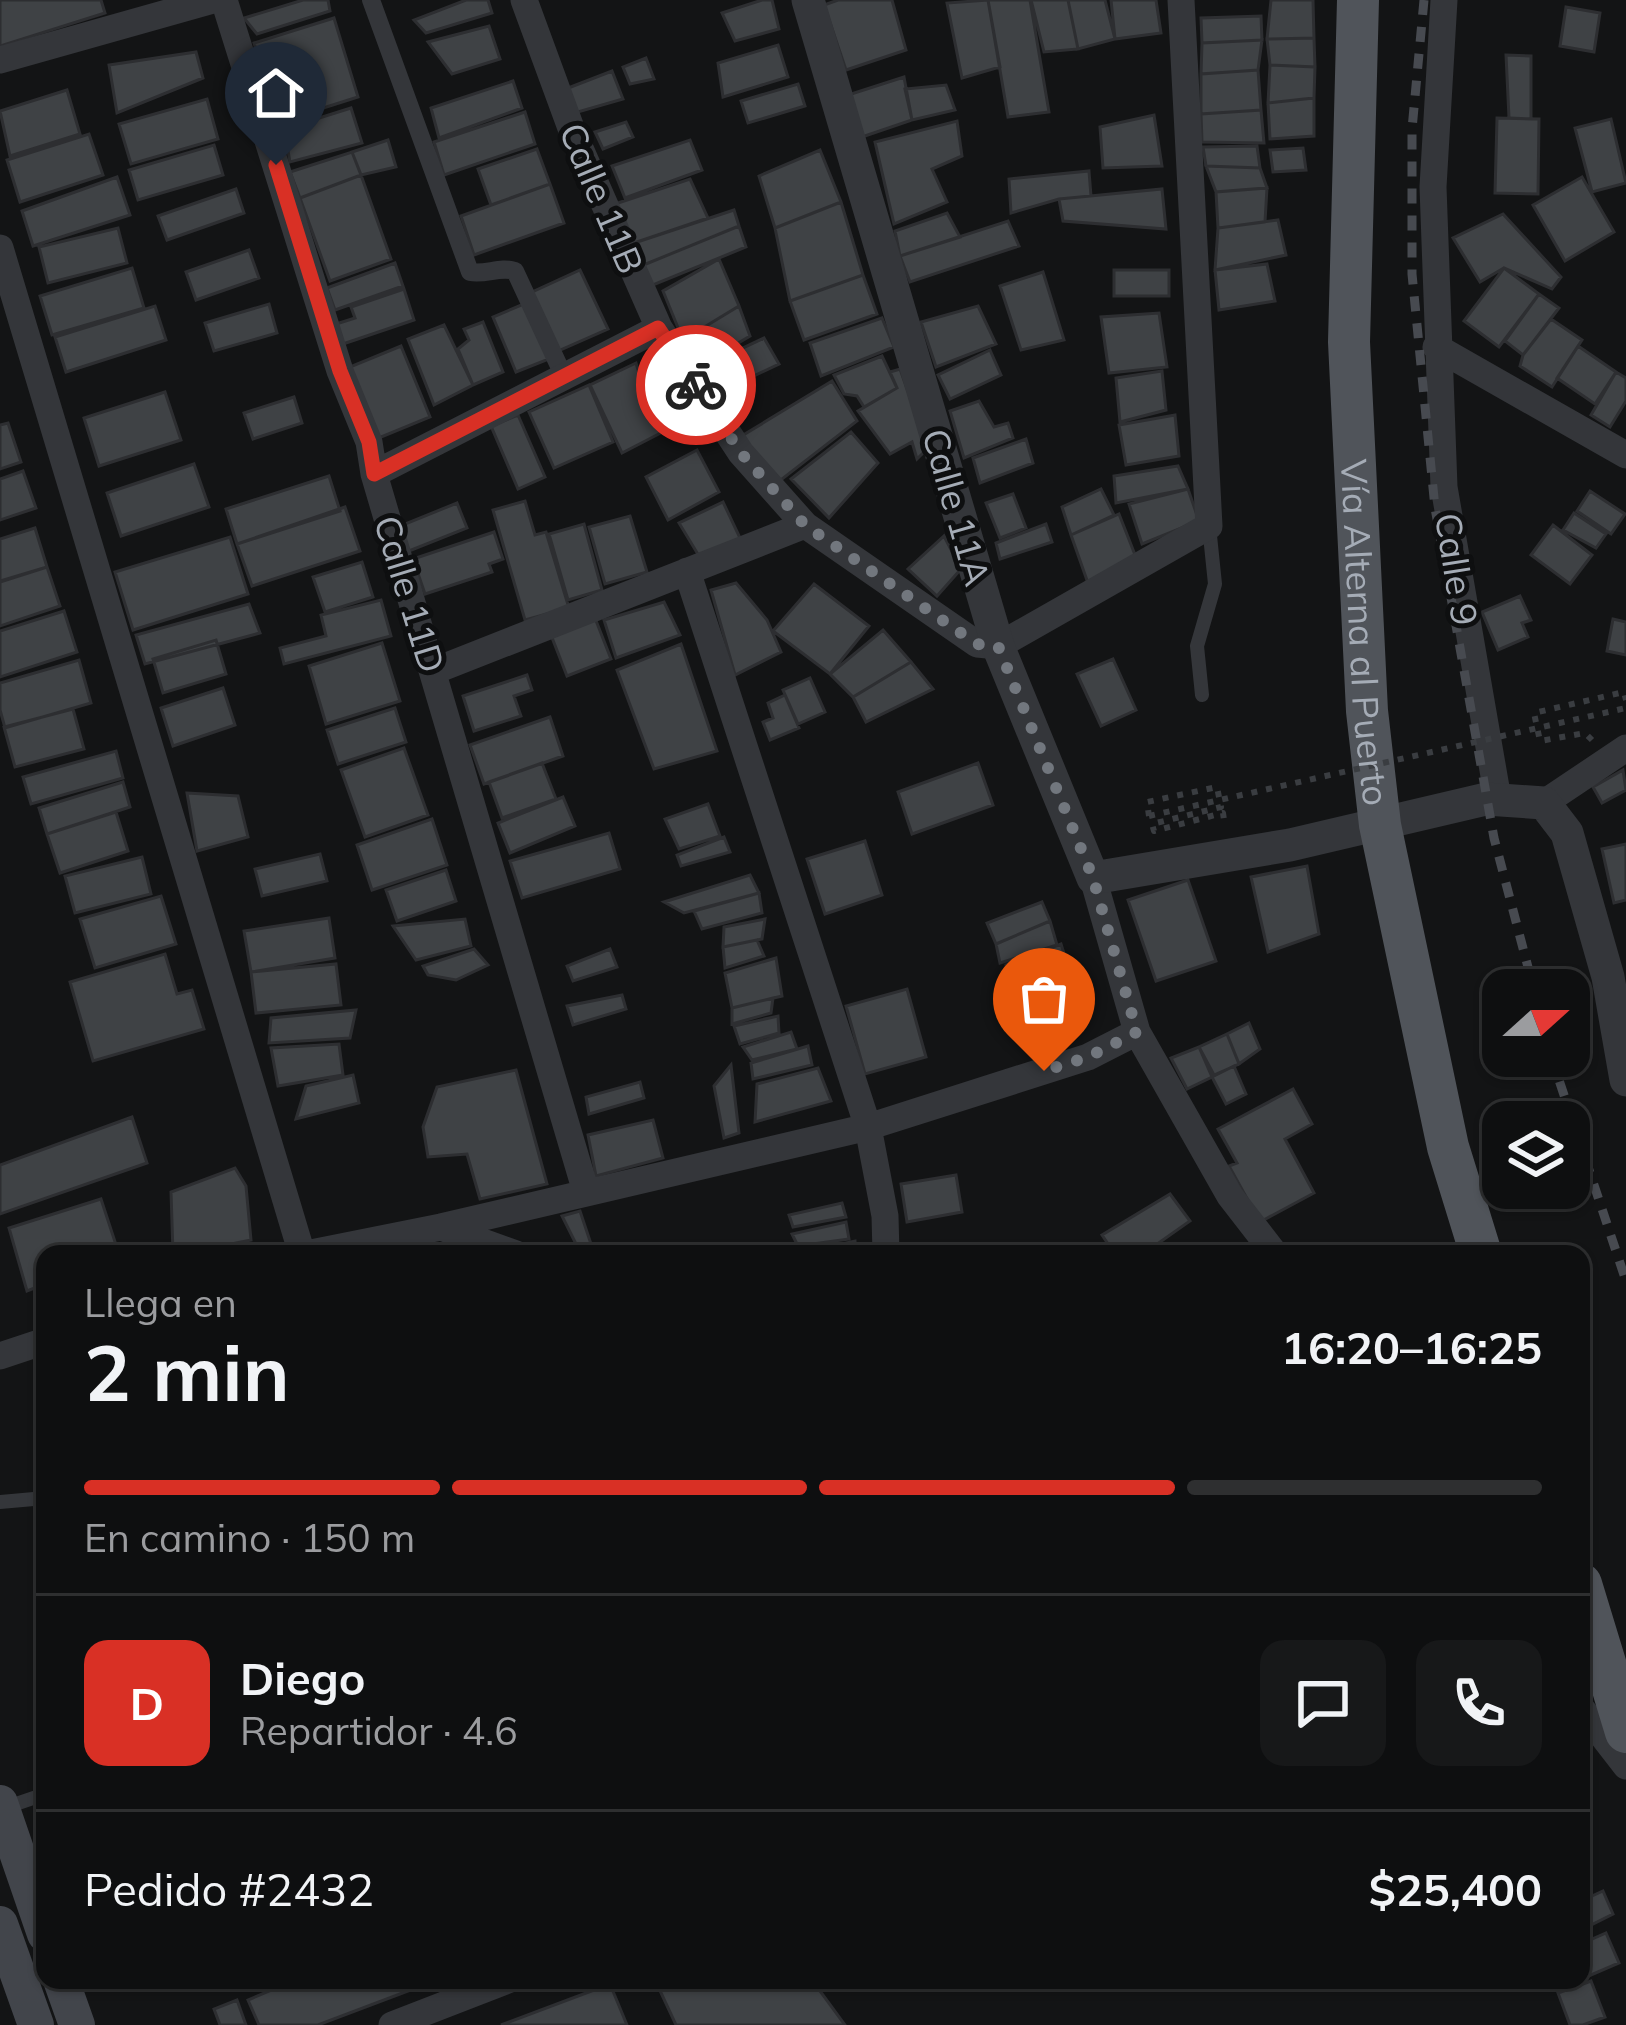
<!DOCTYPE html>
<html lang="es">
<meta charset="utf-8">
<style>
body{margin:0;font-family:Mulish,sans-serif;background:#171819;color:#f1f3f6;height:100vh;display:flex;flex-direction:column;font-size:45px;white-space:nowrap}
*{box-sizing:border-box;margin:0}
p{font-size:39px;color:#9b9c9f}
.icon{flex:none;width:66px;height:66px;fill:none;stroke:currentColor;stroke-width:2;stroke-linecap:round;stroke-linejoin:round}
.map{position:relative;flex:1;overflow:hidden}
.side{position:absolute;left:36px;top:1245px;width:1554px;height:744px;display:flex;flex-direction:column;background:#0e0f10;border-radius:24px;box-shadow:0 3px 9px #0004,0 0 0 3px #2e2f30}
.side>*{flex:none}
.needle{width:78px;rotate:69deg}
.tools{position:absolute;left:1482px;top:969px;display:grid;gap:24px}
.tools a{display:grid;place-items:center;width:108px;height:108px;border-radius:24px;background:#0e0f10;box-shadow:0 3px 9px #0004,0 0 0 3px #2e2f30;font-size:60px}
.pin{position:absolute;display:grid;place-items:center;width:102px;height:102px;color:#fff;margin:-123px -51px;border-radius:50% 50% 50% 0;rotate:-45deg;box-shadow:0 0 12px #0007}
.pin .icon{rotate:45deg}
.courier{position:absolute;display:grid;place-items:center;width:120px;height:120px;margin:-60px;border:9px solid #d93025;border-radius:50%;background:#fff;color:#222;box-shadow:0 3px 15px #0007}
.overview em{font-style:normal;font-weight:700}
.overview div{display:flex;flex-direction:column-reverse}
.overview{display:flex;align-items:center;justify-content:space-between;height:204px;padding:0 48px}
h1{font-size:78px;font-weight:700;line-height:90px}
.bar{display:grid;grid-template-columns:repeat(4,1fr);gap:18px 12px;align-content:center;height:144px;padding:0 48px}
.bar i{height:15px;border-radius:9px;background:#2e2f30}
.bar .current{background:#d93025}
.bar p{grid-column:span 4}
.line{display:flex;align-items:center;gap:30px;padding:0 48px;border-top:3px solid #2e2f30}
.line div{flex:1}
.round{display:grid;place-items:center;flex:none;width:126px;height:126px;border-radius:24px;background:#171819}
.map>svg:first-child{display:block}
</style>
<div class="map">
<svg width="1626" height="2025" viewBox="0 0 1626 2025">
<rect width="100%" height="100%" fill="#131415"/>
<path fill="#3f4245" stroke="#2d2e31" stroke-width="3" d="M 0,0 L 101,0 L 105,13 L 0,46 Z
M 303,0 L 328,0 L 330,11 L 257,34 L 244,18 Z
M 466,0 L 488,0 L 492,13 L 426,33 L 414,20 Z
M 762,0 L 772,0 L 779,29 L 735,41 L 722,13 Z
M 838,0 L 892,0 L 906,50 L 846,70 L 824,5 Z
M 988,0 L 1030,0 L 1049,112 L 1008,117 Z
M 988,0 L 1000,67 L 962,78 L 947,3 Z
M 1031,0 L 1068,0 L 1078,49 L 1044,52 Z
M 1068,0 L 1105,0 L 1115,39 L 1078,49 Z
M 1111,0 L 1156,0 L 1161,33 L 1115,39 Z
M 1271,0 L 1313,0 L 1314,38 L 1267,39 Z
M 1566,7 L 1600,13 L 1594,52 L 1560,46 Z
M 1261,16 L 1262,40 L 1202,43 L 1201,18 Z
M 334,18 L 358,97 L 279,122 L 254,43 Z
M 489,26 L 500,59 L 452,74 L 428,42 Z
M 1314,38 L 1315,67 L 1270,65 L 1267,39 Z
M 1262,40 L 1258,70 L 1201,74 L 1202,43 Z
M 778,45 L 788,77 L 723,97 L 718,63 Z
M 196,52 L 203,78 L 117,113 L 109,65 Z
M 1506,55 L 1531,56 L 1531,119 L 1509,118 Z
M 646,58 L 654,79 L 630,84 L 623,67 Z
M 1270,65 L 1315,67 L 1314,98 L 1268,103 Z
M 1258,70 L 1261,110 L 1201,114 L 1201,74 Z
M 612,71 L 623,99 L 571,114 L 563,90 Z
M 904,77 L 912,120 L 859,138 L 848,95 Z
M 513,81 L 522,108 L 439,138 L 431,108 Z
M 798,84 L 805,106 L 748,123 L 741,101 Z
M 946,85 L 955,110 L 912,120 L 905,89 Z
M 67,90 L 80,134 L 10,156 L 0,111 Z
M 1314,98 L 1314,136 L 1270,139 L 1268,103 Z
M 207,99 L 218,139 L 131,164 L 119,124 Z
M 351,108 L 362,143 L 290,162 L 284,129 Z
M 1261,110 L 1264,143 L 1202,142 L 1201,114 Z
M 525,112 L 535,144 L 444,175 L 434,142 Z
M 1154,115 L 1162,166 L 1103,168 L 1100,127 Z
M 1497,118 L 1539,119 L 1538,194 L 1495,193 Z
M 1611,119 L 1626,183 L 1592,192 L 1575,128 Z
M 957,121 L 962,156 L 932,169 L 947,202 L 894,224 L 875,142 Z
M 626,122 L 633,137 L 603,149 L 595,132 Z
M 89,134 L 103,175 L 20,202 L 7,160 Z
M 388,140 L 396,167 L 361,175 L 352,152 Z
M 690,140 L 702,170 L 625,198 L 612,166 Z
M 214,145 L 223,175 L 138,200 L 129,170 Z
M 1257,146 L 1260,168 L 1206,166 L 1203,147 Z
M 1303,148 L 1306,170 L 1273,172 L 1270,150 Z
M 537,149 L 550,184 L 491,205 L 478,169 Z
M 820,150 L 841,202 L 775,228 L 759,176 Z
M 352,152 L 361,175 L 300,198 L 290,172 Z
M 1206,166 L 1260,168 L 1267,188 L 1216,192 Z
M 1089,171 L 1091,196 L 1059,199 L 1011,213 L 1009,179 Z
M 361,175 L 391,259 L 330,281 L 300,198 Z
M 117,177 L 130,215 L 33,246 L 22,211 Z
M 1582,177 L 1614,232 L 1565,261 L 1533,205 Z
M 690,179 L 708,218 L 631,244 L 612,205 Z
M 550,184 L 564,223 L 474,255 L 461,216 Z
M 1267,188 L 1265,222 L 1218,228 L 1216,192 Z
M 236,189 L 244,213 L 167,240 L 158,216 Z
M 1162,189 L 1166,229 L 1063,221 L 1059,199 Z
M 841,202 L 863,275 L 790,301 L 775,228 Z
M 734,210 L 739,226 L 641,266 L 631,244 Z
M 947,213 L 960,237 L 900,256 L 895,231 Z
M 1503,214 L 1561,277 L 1552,289 L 1504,268 L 1480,282 L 1453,238 Z
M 1278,220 L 1286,255 L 1215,270 L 1218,228 Z
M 1008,221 L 1019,246 L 910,282 L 900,256 Z
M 739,226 L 746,247 L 648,287 L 641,266 Z
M 118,228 L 127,263 L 48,283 L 39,247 Z
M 249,250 L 259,278 L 196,300 L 186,272 Z
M 719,259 L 739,306 L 683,340 L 663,291 Z
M 395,263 L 403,286 L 335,310 L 327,288 Z
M 1267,264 L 1275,301 L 1219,310 L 1215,270 Z
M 132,268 L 144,308 L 52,335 L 40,296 Z
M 1504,268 L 1539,294 L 1499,347 L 1464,321 Z
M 580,270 L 608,329 L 558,351 L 530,293 Z
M 1114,270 L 1169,270 L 1169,296 L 1114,296 Z
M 1043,272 L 1064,340 L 1021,350 L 1000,286 Z
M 863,275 L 877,314 L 804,340 L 790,301 Z
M 404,289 L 414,320 L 340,345 L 333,325 L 355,318 L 351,307 Z
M 1539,294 L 1559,308 L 1523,355 L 1505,341 Z
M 526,303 L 549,359 L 516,372 L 493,317 Z
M 269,304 L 277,333 L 214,351 L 205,323 Z
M 155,306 L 166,340 L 66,372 L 55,337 Z
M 739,306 L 750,336 L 698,367 L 683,340 Z
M 978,306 L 996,344 L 936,367 L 921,322 Z
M 1159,313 L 1167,367 L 1109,373 L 1101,317 Z
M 882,318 L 894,347 L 821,376 L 810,343 Z
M 1551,319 L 1582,340 L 1552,387 L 1520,366 L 1523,355 Z
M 483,322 L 503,372 L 473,385 L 458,349 L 469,340 L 464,329 Z
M 444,325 L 473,385 L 434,405 L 408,339 Z
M 764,338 L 779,364 L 718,393 L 707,365 Z
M 401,346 L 430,417 L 369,442 L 340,371 Z
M 1578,346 L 1616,372 L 1595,404 L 1557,378 Z
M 990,350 L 1001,375 L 950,399 L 938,375 Z
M 882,356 L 897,388 L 864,407 L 857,396 L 844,394 L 834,375 Z
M 636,363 L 644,390 L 665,393 L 682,422 L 622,453 L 590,385 Z
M 900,369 L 928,448 L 917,459 L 912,442 L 890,454 L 858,411 L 897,388 L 890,372 Z
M 1162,371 L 1166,410 L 1120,422 L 1116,378 Z
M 1616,372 L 1626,378 L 1626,401 L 1610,427 L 1591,415 Z
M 832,381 L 857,421 L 777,483 L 740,437 Z
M 589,385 L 613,442 L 554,468 L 529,412 Z
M 165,392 L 181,440 L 99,466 L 84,418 Z
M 294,397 L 302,423 L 253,439 L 244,413 Z
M 979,401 L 994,427 L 1008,423 L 1013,438 L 964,458 L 950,411 Z
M 518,415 L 545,477 L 518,489 L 491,426 Z
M 1175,415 L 1179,456 L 1126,465 L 1119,425 Z
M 8,423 L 21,462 L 0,469 L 0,425 Z
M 851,432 L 878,463 L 829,518 L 791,479 Z
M 1026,439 L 1033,463 L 980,483 L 973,458 Z
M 697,450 L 719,492 L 668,520 L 646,477 Z
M 194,464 L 209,507 L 121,536 L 107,493 Z
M 1178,466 L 1188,489 L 1116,503 L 1114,476 Z
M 23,471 L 36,508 L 0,520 L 0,479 Z
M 329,476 L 340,511 L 237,544 L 226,509 Z
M 1101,489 L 1114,515 L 1071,535 L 1062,507 Z
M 1188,489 L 1199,521 L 1142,544 L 1129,504 Z
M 1590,491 L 1625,514 L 1611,534 L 1577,511 Z
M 1013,494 L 1026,528 L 1000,538 L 986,503 Z
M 525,501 L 535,535 L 546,532 L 569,608 L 525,620 L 493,510 Z
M 723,502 L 741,540 L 699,556 L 679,523 Z
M 457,503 L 467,528 L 409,551 L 400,526 Z
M 345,507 L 360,551 L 252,586 L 237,544 Z
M 1574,513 L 1606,534 L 1596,548 L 1563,530 Z
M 1119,514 L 1139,565 L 1089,586 L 1071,535 Z
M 630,516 L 647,572 L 605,584 L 589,527 Z
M 584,524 L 602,590 L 568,600 L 549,534 Z
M 1046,524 L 1052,542 L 1000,559 L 996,543 Z
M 1553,525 L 1592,555 L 1570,584 L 1531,555 Z
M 35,528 L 47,567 L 0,581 L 0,539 Z
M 494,532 L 503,559 L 489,564 L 492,572 L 425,594 L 413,559 Z
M 944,536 L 961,569 L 937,596 L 908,569 Z
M 230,537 L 248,594 L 133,630 L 115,572 Z
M 362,562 L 373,597 L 325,612 L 313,577 Z
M 47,567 L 60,606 L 0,626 L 0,582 Z
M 736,583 L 767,620 L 781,652 L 735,675 L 711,590 Z
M 814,584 L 869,626 L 830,674 L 773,631 Z
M 1520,596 L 1531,620 L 1522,623 L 1528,637 L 1498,650 L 1482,612 Z
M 381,600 L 391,636 L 284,664 L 280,648 L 326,636 L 321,615 Z
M 664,602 L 680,635 L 616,658 L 604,620 Z
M 249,604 L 260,633 L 145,664 L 136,635 Z
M 64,611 L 77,652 L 0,677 L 0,631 Z
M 595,618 L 611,659 L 567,676 L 551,635 Z
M 1613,619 L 1626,622 L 1626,655 L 1607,651 Z
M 883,630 L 911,662 L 853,697 L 830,674 Z
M 216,640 L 226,674 L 163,693 L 153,659 Z
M 382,643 L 400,701 L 326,724 L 309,666 Z
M 681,644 L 717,751 L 654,769 L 617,670 Z
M 1113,659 L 1136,710 L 1101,726 L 1077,674 Z
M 79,660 L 91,703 L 5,728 L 0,710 L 0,683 Z
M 911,662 L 933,689 L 866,722 L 853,697 Z
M 527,675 L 532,690 L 514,696 L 521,716 L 474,731 L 463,696 Z
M 810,678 L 825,712 L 798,724 L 783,690 Z
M 223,688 L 235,725 L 173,746 L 161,708 Z
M 785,695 L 799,728 L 770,740 L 763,722 L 773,718 L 768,703 Z
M 395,708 L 406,742 L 338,764 L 327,730 Z
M 73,709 L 84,749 L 15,767 L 4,727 Z
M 550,717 L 563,756 L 484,784 L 470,745 Z
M 404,748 L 428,815 L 365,837 L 341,770 Z
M 116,751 L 123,778 L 31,804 L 23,777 Z
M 542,763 L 556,799 L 502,818 L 489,782 Z
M 978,763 L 993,805 L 912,834 L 898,792 Z
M 1623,770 L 1626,790 L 1602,803 L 1593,787 Z
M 123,782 L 130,807 L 47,834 L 39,808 Z
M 187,793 L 238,796 L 248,837 L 197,851 Z
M 563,797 L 575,826 L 510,853 L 498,823 Z
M 708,804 L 720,836 L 679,849 L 665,819 Z
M 116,812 L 128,851 L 60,873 L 47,834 Z
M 432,819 L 447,865 L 372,890 L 357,845 Z
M 609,833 L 620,869 L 522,898 L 510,861 Z
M 724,837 L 730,852 L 681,866 L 677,855 Z
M 865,841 L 882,895 L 825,914 L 807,859 Z
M 1626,844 L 1626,900 L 1614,903 L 1602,849 Z
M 320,854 L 327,881 L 262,896 L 255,869 Z
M 142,857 L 151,894 L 75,913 L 65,876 Z
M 1307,866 L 1319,934 L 1268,952 L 1251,877 Z
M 446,870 L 456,901 L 397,921 L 386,890 Z
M 750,875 L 759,893 L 684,913 L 664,902 Z
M 1188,880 L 1216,961 L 1156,981 L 1128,900 Z
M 759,893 L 762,913 L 702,929 L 694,911 Z
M 161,896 L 176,944 L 95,968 L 80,919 Z
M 1042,902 L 1050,921 L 996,944 L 987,923 Z
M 329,918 L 335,958 L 251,972 L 244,931 Z
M 465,919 L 471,946 L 416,960 L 393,926 Z
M 765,919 L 762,939 L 723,947 L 724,927 Z
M 1050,921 L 1057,945 L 1000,963 L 996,944 Z
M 757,940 L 764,956 L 725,968 L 723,947 Z
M 1061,944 L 1069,969 L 1012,993 L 1006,965 Z
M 474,949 L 488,965 L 456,980 L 428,975 L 423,966 Z
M 610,949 L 617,967 L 573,981 L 567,966 Z
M 165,954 L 177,994 L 192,990 L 204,1029 L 93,1061 L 70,982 Z
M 776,958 L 782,996 L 732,1008 L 725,973 Z
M 336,964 L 341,1005 L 256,1013 L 251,972 Z
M 1074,978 L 1083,1006 L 1018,1029 L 1009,1004 Z
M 907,989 L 926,1057 L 865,1074 L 846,1006 Z
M 622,995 L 626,1009 L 573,1025 L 567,1006 Z
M 773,998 L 771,1013 L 732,1024 L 732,1008 Z
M 356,1010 L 350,1038 L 269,1043 L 271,1018 Z
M 778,1016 L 779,1033 L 740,1044 L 734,1026 Z
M 1249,1023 L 1260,1049 L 1239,1064 L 1227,1034 Z
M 791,1032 L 797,1049 L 752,1060 L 743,1047 Z
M 1227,1034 L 1239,1064 L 1214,1075 L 1199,1047 Z
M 339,1044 L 343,1075 L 278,1086 L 271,1048 Z
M 808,1046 L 812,1065 L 753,1079 L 751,1063 Z
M 1199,1047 L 1212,1077 L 1187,1089 L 1171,1058 Z
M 731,1065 L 739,1133 L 724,1138 L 714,1086 Z
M 1234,1066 L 1246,1094 L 1226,1104 L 1212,1077 Z
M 818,1068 L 831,1101 L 755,1122 L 757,1084 Z
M 516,1070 L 547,1184 L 480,1199 L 467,1154 L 428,1157 L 423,1127 L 437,1087 Z
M 353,1075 L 359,1103 L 296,1119 L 306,1086 Z
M 640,1082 L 644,1098 L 589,1114 L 586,1097 Z
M 1293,1089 L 1312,1124 L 1285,1139 L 1314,1193 L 1260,1222 L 1229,1166 L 1237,1163 L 1218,1129 Z
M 132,1117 L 147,1163 L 0,1214 L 0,1165 Z
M 653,1120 L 663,1158 L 596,1176 L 588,1135 Z
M 235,1168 L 246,1186 L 251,1240 L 211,1248 L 214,1254 L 173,1254 L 171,1192 Z
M 956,1175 L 962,1212 L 907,1222 L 901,1184 Z
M 1170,1194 L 1190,1221 L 1143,1254 L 1115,1254 L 1102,1235 Z
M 101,1199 L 119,1254 L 45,1254 L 45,1284 L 27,1291 L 9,1228 Z
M 842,1203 L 846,1217 L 793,1227 L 789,1215 Z
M 580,1211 L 594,1253 L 578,1248 L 562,1216 Z
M 846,1222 L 849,1239 L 798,1246 L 792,1234 Z
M 855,1241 L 856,1254 L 800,1254 L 800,1253 Z
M 1603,1891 L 1613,1914 L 1587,1927 L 1581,1901 Z
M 1606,1933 L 1619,1963 L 1584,1978 L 1581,1944 Z
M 295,1980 L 437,1980 L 318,2025 L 259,2025 L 248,2000 Z
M 655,1980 L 812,1980 L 845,2025 L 676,2025 Z
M 1591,1981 L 1605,2017 L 1583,2025 L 1570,2025 L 1558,1993 Z
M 610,1984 L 627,2025 L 501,2025 Z
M 237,2000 L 246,2025 L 220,2025 L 214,2009 Z"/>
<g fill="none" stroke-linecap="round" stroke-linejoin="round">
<path stroke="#3a3d41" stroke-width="6" stroke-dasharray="6 9" stroke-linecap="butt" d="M 1592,740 L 1585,733 L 1540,741 L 1534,713 L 1624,692 L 1626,700
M 1149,816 L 1147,802 L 1217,787 L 1221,807 L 1152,824 L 1154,831 L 1223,813 L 1225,827"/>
<path stroke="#34363a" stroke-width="14" d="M 1202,695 L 1197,646 L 1215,584 L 1209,526
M 0,1502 L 45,1498
M 7,1807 L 45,1794"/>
<path stroke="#34363a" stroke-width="18" d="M 371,0 L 470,272 C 486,275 500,266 515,271 L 565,379"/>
<path stroke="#34363a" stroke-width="27" d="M 224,0 L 340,371 L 369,442 L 374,474 L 586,1192
M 524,0 L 571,128 L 659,328 L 741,453 L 805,525 L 977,644 L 998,646 L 1209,526 L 1181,0
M 1444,0 L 1433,187 L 1444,487 L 1498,799
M 0,60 L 213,0
M 0,248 L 302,1254
M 1436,347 L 1626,455
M 374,474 L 659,328
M 687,571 L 868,1127 L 885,1216 L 886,1254
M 434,671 L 805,525
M 1544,803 L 1626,748
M 1093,878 L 1137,1032 L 1230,1196 L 1275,1254
M 441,1227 L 516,1254
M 306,1254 L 441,1227 L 868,1127 L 1088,1057 L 1137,1032
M 0,1356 L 45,1341
M 1581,1708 L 1626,1766
M 392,2025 L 508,1980"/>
<path stroke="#34363a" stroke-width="33" d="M 808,0 L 998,646 L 1093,878 L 1290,845 L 1486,799 L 1544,803 L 1567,833 L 1608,977 L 1626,1080"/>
<path stroke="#42454b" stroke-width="36" d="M 0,1803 L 45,1934
M 0,1924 L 36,2025
M 61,1980 L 77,2025"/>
<g stroke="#50545a" stroke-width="42">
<path id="s1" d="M 1358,0 L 1349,342 L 1367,711 L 1380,825 L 1448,1147 L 1481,1254"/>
<path d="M 1581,1584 L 1626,1732"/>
</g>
<path stroke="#474a50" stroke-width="9" stroke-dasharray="15 12" stroke-linecap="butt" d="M 1424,0 L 1412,129 L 1412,274 L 1435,508 L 1494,838 L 1534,990
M 1551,1056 L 1626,1281"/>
<path stroke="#3a3d41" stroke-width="6" stroke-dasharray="6 9" stroke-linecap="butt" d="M 1149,816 L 1626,708"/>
</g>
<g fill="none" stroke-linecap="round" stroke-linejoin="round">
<path stroke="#72777e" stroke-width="12" stroke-dasharray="0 21.6" d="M 696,385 L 741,453 L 805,525 L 977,644 L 998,646 L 1093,878 L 1137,1032 L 1088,1057 L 1044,1071"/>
<path stroke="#d93025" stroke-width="15" d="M 276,165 L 340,371 L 369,442 L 374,474 L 658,328 L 696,385"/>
</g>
<g text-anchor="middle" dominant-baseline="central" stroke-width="10" stroke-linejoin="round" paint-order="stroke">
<g font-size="36" fill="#a5acb6" stroke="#0e0f10">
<text transform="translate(602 198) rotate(67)">Calle 11B</text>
<text transform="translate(957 507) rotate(74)">Calle 11A</text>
<text transform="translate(1457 569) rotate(81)">Calle 9</text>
<text transform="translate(410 594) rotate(73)">Calle 11D</text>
<text stroke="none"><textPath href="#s1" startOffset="633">Vía Alterna al Puerto</textPath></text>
</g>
</g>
</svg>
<div class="tools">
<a><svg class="needle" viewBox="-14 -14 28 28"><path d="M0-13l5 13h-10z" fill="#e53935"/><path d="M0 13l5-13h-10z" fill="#9b9c9f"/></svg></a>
<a><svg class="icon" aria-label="layers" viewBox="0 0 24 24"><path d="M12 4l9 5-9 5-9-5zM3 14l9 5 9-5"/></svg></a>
</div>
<div class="pin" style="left:1044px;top:1071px;background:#ea580c"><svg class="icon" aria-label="bag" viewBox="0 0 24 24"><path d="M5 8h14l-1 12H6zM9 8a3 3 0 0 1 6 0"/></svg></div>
<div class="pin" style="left:276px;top:165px;background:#1f2937"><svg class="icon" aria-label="home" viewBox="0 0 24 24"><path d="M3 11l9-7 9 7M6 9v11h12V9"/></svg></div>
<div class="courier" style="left:696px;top:385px"><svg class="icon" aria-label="bike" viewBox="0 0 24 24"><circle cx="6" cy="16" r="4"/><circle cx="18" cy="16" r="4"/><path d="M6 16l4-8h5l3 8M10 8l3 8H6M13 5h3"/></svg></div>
<section class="side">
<div class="overview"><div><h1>2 min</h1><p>Llega en</p></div><em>16:20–16:25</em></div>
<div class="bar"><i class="current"></i><i class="current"></i><i class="current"></i><i></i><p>En camino · 150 m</p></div>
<div class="line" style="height:216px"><b class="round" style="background:#d93025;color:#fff">D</b><div><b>Diego</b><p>Repartidor · 4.6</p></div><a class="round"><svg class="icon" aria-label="chat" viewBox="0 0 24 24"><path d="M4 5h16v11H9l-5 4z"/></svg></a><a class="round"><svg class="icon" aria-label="phone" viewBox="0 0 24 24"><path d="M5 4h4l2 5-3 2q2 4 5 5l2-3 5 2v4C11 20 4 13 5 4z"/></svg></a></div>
<div class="line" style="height:156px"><div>Pedido #2432</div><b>$25,400</b></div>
</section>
</div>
